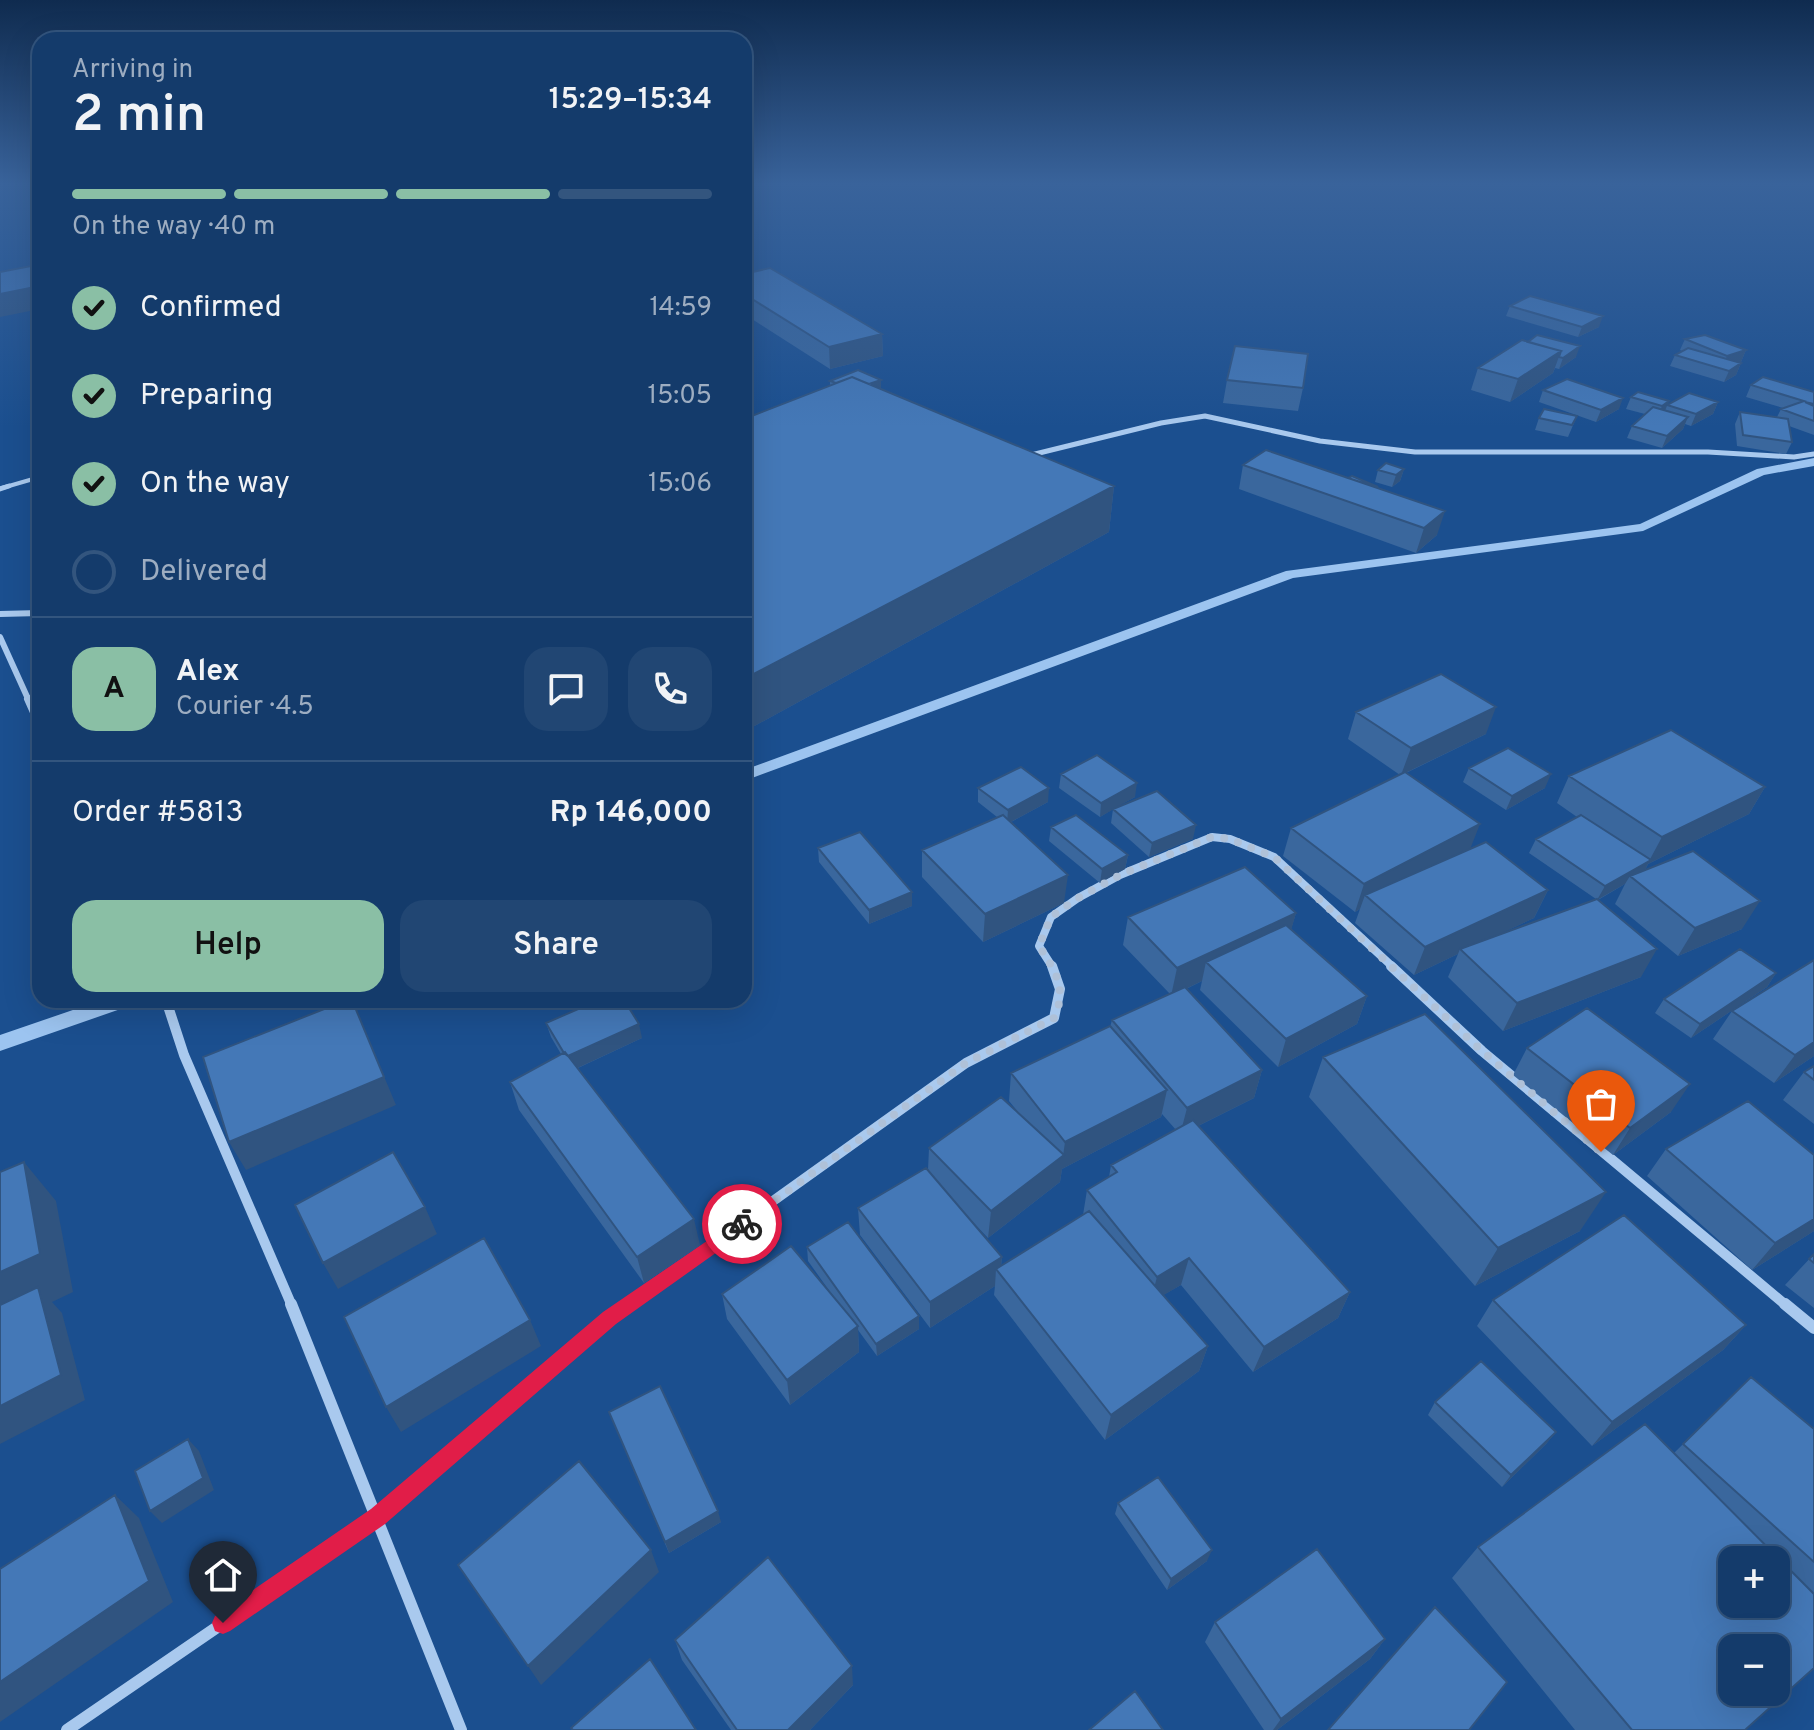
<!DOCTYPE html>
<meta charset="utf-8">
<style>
body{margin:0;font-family:Overpass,sans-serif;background:#214673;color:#f1f3f6;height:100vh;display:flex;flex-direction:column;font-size:30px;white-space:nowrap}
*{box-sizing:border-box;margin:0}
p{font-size:26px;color:#9dadc1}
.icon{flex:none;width:44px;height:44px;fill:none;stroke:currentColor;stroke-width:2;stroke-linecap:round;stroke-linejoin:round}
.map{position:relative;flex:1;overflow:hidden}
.sheet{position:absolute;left:32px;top:32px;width:720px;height:976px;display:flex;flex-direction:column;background:#143b6b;border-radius:24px;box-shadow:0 8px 32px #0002,0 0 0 2px #33557e}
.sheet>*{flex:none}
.tools{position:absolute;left:1718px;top:1546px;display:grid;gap:16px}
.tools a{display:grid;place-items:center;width:72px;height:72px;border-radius:16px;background:#143b6b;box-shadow:0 8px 32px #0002,0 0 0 2px #33557e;font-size:40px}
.pin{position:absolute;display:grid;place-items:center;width:68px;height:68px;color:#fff;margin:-82px -34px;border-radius:50% 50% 50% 0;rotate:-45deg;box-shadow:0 0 8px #0007}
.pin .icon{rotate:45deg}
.courier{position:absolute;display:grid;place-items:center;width:80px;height:80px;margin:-40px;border:6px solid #e11d48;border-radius:50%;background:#fff;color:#222;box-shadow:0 2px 10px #0007}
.overview em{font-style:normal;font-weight:600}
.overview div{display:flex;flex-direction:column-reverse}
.overview{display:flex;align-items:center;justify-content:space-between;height:136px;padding:0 40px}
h1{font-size:52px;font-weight:600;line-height:60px}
.bar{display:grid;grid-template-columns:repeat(4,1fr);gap:12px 8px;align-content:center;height:96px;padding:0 40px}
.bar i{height:10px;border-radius:6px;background:#33557e}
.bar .on{background:#8abfa5}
.bar p{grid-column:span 4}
.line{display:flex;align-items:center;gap:20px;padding:0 40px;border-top:2px solid #33557e}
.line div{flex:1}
.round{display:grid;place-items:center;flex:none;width:84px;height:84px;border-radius:24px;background:#214673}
ol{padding:0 40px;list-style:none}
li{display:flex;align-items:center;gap:24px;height:88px}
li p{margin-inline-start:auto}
li .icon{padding:8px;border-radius:50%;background:#8abfa5;color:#111;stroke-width:4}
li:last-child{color:#9dadc1}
li i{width:44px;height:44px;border:4px solid #33557e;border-radius:50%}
.primary-button{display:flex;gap:16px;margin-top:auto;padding:16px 40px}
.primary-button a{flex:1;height:92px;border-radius:24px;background:#8abfa5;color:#111;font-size:32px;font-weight:600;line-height:92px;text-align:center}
.primary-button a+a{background:#214673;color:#f1f3f6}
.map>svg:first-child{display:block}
</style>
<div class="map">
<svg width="1814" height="1730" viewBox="0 0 1814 1730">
<rect width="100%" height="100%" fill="#1b4f8f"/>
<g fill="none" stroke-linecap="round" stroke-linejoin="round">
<path fill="#9cc4f0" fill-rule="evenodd" d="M 1814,458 L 1814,466 L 1764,475 L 1643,531 L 1293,578 L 744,781 L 744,770 L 1286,571 L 1640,524 L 1757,469 Z
M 102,1000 L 135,1000 L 132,1005 L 0,1051 L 0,1035 Z"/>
<path stroke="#a9c9ee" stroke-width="4" d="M 2,488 L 40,477"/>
<path stroke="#a9c9ee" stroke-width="5" d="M 0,489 L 9,486"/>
<path stroke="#a9c9ee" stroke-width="5" d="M 1027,456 L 1161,423 L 1205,416 L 1320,441 L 1415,452 L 1708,452 L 1794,457 L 1814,454"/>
<path stroke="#a9c9ee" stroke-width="6" d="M 0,614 L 40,613
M 0,637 L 29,701"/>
<path stroke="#a9c9ee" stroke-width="8" d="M 28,699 L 40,726
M 1053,968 L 1039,946 L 1051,917 L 1078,898 L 1120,875 L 1212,837 L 1230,839 L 1274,857 L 1394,968"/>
<path stroke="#a9c9ee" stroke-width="10" d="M 1391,966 L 1482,1051 L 1787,1306
M 166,1000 L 184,1055 L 292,1306
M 626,1306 L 966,1063 L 1054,1018 L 1060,989 L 1052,966"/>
<path stroke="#a9c9ee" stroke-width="12" d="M 291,1304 L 461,1730
M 1785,1304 L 1814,1328
M 67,1730 L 378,1517 L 629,1304"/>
</g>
<path fill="#3a679d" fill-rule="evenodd" d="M 744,274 L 882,334 L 883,356 L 830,369 L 744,314 Z
M 1510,306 L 1599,327 L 1578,337 L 1506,316 Z
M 1685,339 L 1746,350 L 1741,362 L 1738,362 L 1741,363 L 1736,375 L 1724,382 L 1670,366 L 1675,355 L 1682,351 L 1680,350 Z
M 1522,340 L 1576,357 L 1559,369 L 1555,368 L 1553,373 L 1510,402 L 1471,390 L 1478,368 Z
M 1227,380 L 1303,388 L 1298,411 L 1223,403 Z
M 830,381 L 881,389 L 1114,486 L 1109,532 L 749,729 L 744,726 L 744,419 L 830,386 Z
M 1751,385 L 1814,392 L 1814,435 L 1789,426 L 1792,442 L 1786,454 L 1737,446 L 1735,424 L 1740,412 L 1777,417 L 1781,409 L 1783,408 L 1746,397 Z
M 1543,390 L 1619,409 L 1596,422 L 1539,402 Z
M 1631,397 L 1669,401 L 1667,405 L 1718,402 L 1713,414 L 1691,426 L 1685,424 L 1683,429 L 1662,448 L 1627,438 L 1632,426 L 1645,414 L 1626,409 Z
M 1577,416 L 1568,437 L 1535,430 L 1539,418 Z
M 1243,465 L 1377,488 L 1437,535 L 1416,553 L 1239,489 Z
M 1404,469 L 1400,481 L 1392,487 L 1375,482 L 1378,470 Z
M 1356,712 L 1486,734 L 1406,773 L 1470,849 L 1548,890 L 1534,918 L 1495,936 L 1596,899 L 1529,853 L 1536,839 L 1577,817 L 1557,803 L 1569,776 L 1765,787 L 1749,814 L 1648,864 L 1645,870 L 1742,929 L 1678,956 L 1615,904 L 1625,884 L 1598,900 L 1641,977 L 1503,1031 L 1448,977 L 1458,954 L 1414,975 L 1355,923 L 1360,909 L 1355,912 L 1283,856 L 1291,828 L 1400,775 L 1348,739 Z
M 1469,768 L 1545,788 L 1506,810 L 1463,782 Z
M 1061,774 L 1135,797 L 1118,806 L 1193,839 L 1149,857 L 1111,823 L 1113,809 L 1100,817 L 1059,788 Z
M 978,788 L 1048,802 L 1011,822 L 1064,903 L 983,942 L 922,877 L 922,850 L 997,817 L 978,802 Z
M 1051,827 L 1128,855 L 1125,869 L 1100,883 L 1049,841 Z
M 818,848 L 912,906 L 869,924 L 819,862 Z
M 1296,913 L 1291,929 L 1367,996 L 1357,1024 L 1278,1067 L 1200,990 L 1202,981 L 1186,989 L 1262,1070 L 1254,1098 L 1198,1126 L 1350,1292 L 1338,1318 L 1253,1372 L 1181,1285 L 1163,1295 L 1208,1346 L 1199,1371 L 1105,1440 L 994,1295 L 995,1286 L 930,1328 L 860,1235 L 858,1208 L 928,1170 L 929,1148 L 1018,1112 L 1009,1101 L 1011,1073 L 1110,1027 L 1112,1020 L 1170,994 L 1123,945 L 1128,917 ZM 1162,1114 L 1176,1130 L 1111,1165 L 1109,1177 L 1087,1190 L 1083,1215 L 1001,1266 L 1002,1257 L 965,1214 L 988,1238 L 1060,1182 L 1062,1169 L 1161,1117 Z
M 1814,960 L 1814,1056 L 1774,1083 L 1713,1039 L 1732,1011 Z
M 1776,973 L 1767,987 L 1691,1038 L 1655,1013 L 1664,999 Z
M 546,1023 L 642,1038 L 578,1068 L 700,1245 L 644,1283 L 519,1110 L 510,1082 L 561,1054 L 551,1037 Z
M 1527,1048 L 1671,1112 L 1613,1155 L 1513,1075 Z
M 1323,1057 L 1580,1231 L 1475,1286 L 1309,1097 Z
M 1814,1066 L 1814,1124 L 1783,1100 L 1804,1072 Z
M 1666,1149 L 1814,1231 L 1752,1270 L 1647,1176 Z
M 807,1247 L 919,1329 L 877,1356 L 858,1330 L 859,1352 L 790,1405 L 727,1319 L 722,1294 L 838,1303 L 808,1261 Z
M 1814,1254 L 1814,1308 L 1785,1285 Z
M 1493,1300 L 1746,1325 L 1723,1350 L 1592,1446 L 1477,1326 Z
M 1751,1377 L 1814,1429 L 1814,1668 L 1745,1730 L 1575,1730 L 1452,1578 L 1478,1547 L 1674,1453 Z
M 1435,1402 L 1556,1432 L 1546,1444 L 1502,1487 L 1428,1415 Z
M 609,1412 L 721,1522 L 669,1553 Z
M 1118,1503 L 1207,1561 L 1167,1590 L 1115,1514 Z
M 1215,1622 L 1385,1639 L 1370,1659 L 1277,1730 L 1264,1730 L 1205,1642 Z
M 675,1640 L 853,1685 L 810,1730 L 731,1730 L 682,1660 Z"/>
<path fill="#305480" d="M 40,286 L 40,309 L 0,317 L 0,294 Z
M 1603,316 L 1599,327 L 1578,337 L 1582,327 Z
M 882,334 L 883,356 L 830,369 L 829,347 Z
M 1580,346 L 1576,357 L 1559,369 L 1563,358 Z
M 1746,350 L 1741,362 L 1722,367 L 1727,356 Z
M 1561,351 L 1553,373 L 1510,402 L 1518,379 Z
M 1741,363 L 1736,375 L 1724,382 L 1729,371 Z
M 881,380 L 881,391 L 852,391 Z
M 1623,398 L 1619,409 L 1596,422 L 1601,410 Z
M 1669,401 L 1664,413 L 1657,418 L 1662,406 Z
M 1718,402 L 1713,414 L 1691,426 L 1696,414 Z
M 1688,417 L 1683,429 L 1662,448 L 1667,436 Z
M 1404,469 L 1400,481 L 1392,487 L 1396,475 Z
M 1114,486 L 1109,532 L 749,729 L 744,679 Z
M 1445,511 L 1437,535 L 1416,553 L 1424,528 Z
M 1496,707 L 1486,734 L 1401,775 L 1411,748 Z
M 1551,774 L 1545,788 L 1506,810 L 1512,796 Z
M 1137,783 L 1135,797 L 1100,817 L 1101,803 Z
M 1765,787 L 1749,814 L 1648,864 L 1643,874 L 1630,876 L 1625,884 L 1597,900 L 1605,886 L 1649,861 L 1662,837 Z
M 1049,788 L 1048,802 L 1007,824 L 1008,810 Z
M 1480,824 L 1469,852 L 1365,895 L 1360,909 L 1355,912 L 1364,884 Z
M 1196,825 L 1193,839 L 1149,857 L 1152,843 Z
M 1128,855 L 1125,869 L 1100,883 L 1102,869 Z
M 1068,875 L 1064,903 L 983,942 L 985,914 Z
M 1548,890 L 1534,918 L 1463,952 L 1460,949 L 1458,954 L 1414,975 L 1425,947 Z
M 912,892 L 912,906 L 869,924 L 869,910 Z
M 1760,901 L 1742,929 L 1678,956 L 1695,928 Z
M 1296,913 L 1288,941 L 1206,962 L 1202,981 L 1171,996 L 1177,968 Z
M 1657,949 L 1641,977 L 1503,1031 L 1517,1003 Z
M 1776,973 L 1767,987 L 1691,1038 L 1700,1024 Z
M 1367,996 L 1357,1024 L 1278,1067 L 1286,1039 Z
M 352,1000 L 396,1105 L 246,1170 L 229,1142 Z
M 639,1024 L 642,1038 L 571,1071 L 567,1057 Z
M 1814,1042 L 1814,1056 L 1774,1083 L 1795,1055 Z
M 1262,1070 L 1254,1098 L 1180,1135 L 1187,1108 Z
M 1690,1084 L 1671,1112 L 1613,1155 L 1630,1128 Z
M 1167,1090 L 1161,1117 L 1062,1169 L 1060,1182 L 988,1238 L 991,1211 L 1063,1156 L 1065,1142 Z
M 24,1162 L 56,1201 L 73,1292 L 52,1302 L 62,1313 L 85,1400 L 0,1444 L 0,1272 Z
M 1606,1192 L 1580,1231 L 1475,1286 L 1498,1248 Z
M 425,1207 L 437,1234 L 338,1289 L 323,1263 Z
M 694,1219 L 700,1245 L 644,1283 L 637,1257 Z
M 1814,1219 L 1814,1231 L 1752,1270 L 1775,1243 Z
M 1002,1257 L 1000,1274 L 996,1269 L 995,1286 L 930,1328 L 930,1302 Z
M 1189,1258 L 1181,1285 L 1150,1303 L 1157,1277 Z
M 1350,1292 L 1338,1318 L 1253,1372 L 1264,1347 Z
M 919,1316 L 919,1329 L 877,1356 L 876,1344 Z
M 530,1320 L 541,1346 L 401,1432 L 386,1407 Z
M 1746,1325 L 1723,1350 L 1592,1446 L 1612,1422 Z
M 858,1326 L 859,1352 L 790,1405 L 787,1380 Z
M 1208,1346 L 1199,1371 L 1105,1440 L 1111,1415 Z
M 1556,1432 L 1546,1444 L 1502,1487 L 1511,1475 Z
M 188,1439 L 199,1451 L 214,1490 L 162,1523 L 150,1511 Z
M 115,1495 L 139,1518 L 173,1602 L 0,1722 L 0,1682 Z
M 718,1511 L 721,1522 L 669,1553 L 665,1542 Z
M 651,1550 L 659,1572 L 541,1685 L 528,1666 Z
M 1212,1550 L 1207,1561 L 1167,1590 L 1171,1579 Z
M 1385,1639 L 1370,1659 L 1277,1730 L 1273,1730 L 1281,1719 Z
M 852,1666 L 853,1685 L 810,1730 L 788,1730 Z"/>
<path fill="#4478b7" stroke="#305480" stroke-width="2" fill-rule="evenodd" d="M 31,266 L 40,276 L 40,286 L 0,294 L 0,272 Z
M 770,268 L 882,334 L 829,347 L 744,294 L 744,274 Z
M 1530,296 L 1603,316 L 1582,327 L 1510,306 Z
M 1537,335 L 1580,346 L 1563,358 L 1559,357 L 1561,351 L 1528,342 Z
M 1705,335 L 1746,350 L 1727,356 L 1685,339 Z
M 1522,340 L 1561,351 L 1518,379 L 1478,368 Z
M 1235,346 L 1308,354 L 1303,388 L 1227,380 Z
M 1688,348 L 1741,363 L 1729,371 L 1675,355 Z
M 858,370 L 881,380 L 869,384 L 852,377 L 836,383 L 830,381 Z
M 852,377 L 1114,486 L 744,679 L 744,419 Z
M 1763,377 L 1814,392 L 1814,404 L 1805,402 L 1814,406 L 1814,421 L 1781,409 L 1804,401 L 1751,385 Z
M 1567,379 L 1623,398 L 1601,410 L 1543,390 Z
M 1638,392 L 1669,401 L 1662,406 L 1631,397 Z
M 1689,393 L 1718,402 L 1696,414 L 1667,405 Z
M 1653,407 L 1688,417 L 1667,436 L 1632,426 Z
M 1544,409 L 1577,416 L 1572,425 L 1539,418 Z
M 1740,412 L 1788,419 L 1792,442 L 1743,435 Z
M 1266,450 L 1445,511 L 1424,528 L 1243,465 Z
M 1386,463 L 1404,469 L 1396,475 L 1378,470 Z
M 1352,476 L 1378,487 L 1376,487 L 1348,478 Z
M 1441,674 L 1496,707 L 1411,748 L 1356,712 Z
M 1671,730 L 1765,787 L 1662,837 L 1569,776 Z
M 1508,748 L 1551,774 L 1512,796 L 1469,768 Z
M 1097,755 L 1137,783 L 1101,803 L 1061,774 Z
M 1021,767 L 1049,788 L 1008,810 L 978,788 Z
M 1405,772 L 1480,824 L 1364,884 L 1291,828 Z
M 1157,791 L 1196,825 L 1152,843 L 1113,809 Z
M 1003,815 L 1068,875 L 985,914 L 922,850 Z
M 1076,815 L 1128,855 L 1102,869 L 1051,827 Z
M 1581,815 L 1651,860 L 1605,886 L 1536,839 Z
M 860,832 L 912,892 L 869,910 L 818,848 Z
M 1486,842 L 1548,890 L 1425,947 L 1365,895 Z
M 1693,851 L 1760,901 L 1695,928 L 1630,876 Z
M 1245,867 L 1296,913 L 1177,968 L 1128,917 Z
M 1597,899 L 1657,949 L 1517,1003 L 1460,949 Z
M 1286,925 L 1367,996 L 1286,1039 L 1206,962 Z
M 1740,949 L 1776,973 L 1700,1024 L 1664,999 Z
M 1814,960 L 1814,1042 L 1795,1055 L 1732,1011 Z
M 1185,987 L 1262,1070 L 1187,1108 L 1112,1020 Z
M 347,1000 L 352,1000 L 384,1077 L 229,1142 L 203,1057 Z
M 599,1000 L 624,1000 L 639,1024 L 568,1056 L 564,1053 L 546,1023 Z
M 1587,1008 L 1690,1084 L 1630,1128 L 1527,1048 Z
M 1425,1014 L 1606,1192 L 1498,1248 L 1323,1057 Z
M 1110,1026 L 1167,1090 L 1065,1142 L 1011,1073 Z
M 565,1052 L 694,1219 L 637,1257 L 510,1082 Z
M 1814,1066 L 1814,1080 L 1804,1072 Z
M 1001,1097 L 1064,1155 L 991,1211 L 929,1148 Z
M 1748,1101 L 1814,1155 L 1814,1219 L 1775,1243 L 1666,1149 Z
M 1193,1120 L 1350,1292 L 1264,1347 L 1189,1258 L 1157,1277 L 1087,1190 L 1117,1172 L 1111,1165 Z
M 393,1152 L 425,1207 L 323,1263 L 295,1205 Z
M 24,1162 L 40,1254 L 0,1272 L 0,1172 Z
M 926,1168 L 1002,1257 L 930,1302 L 858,1208 Z
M 1089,1211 L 1208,1346 L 1111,1415 L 996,1269 Z
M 1624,1215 L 1746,1325 L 1612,1422 L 1493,1300 Z
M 848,1222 L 919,1316 L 876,1344 L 807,1247 Z
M 484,1238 L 530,1320 L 386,1407 L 344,1317 Z
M 791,1246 L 858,1326 L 787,1380 L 722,1294 Z
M 1814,1254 L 1814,1263 L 1809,1259 Z
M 38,1287 L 61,1375 L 0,1406 L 0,1305 Z
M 1481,1361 L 1556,1432 L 1511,1475 L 1435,1402 Z
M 1751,1377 L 1814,1429 L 1814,1562 L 1683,1444 Z
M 660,1386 L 718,1511 L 665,1542 L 609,1412 Z
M 1645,1424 L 1814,1594 L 1814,1668 L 1745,1730 L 1632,1730 L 1478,1547 ZM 1732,1560 L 1776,1560 L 1776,1604 L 1732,1604 ZM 1732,1648 L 1776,1648 L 1776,1692 L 1732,1692 Z
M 188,1439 L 203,1478 L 150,1511 L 135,1471 Z
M 579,1461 L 651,1550 L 528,1666 L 458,1565 Z
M 1158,1477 L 1212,1550 L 1171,1579 L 1118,1503 Z
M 115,1495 L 149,1581 L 0,1682 L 0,1569 Z
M 1317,1549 L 1385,1639 L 1281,1719 L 1215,1622 Z
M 768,1557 L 852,1666 L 788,1730 L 737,1730 L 675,1640 Z
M 1435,1607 L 1507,1682 L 1469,1730 L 1328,1730 Z
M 650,1659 L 696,1730 L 573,1730 L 571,1728 Z
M 1135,1691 L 1163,1730 L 1089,1730 Z"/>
<linearGradient id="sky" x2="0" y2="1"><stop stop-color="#0f2b4f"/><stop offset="0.43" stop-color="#39639b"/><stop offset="1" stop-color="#39639b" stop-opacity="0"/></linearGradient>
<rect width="1814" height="427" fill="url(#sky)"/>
<path fill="#e11d48" d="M 742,1217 L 751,1224 L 748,1230 L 616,1324 L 385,1524 L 230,1631 L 223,1634 L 215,1631 L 212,1623 L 215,1616 L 371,1509 L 603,1312 Z"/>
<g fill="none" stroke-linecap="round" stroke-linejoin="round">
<path stroke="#afc1d8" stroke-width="8" stroke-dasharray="0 14.4" d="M 742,1224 L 966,1063 L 1054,1018 C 1068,988 1055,971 1039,946 L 1051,917 L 1078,898 L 1120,875 L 1212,837 L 1230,839 L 1274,857 L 1482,1051 L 1601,1152"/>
</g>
</svg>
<div class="tools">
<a>+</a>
<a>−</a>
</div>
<div class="pin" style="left:1601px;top:1152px;background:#ea580c"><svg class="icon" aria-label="bag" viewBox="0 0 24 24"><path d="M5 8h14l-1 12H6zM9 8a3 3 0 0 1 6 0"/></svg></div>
<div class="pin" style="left:223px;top:1623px;background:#1f2937"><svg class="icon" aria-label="home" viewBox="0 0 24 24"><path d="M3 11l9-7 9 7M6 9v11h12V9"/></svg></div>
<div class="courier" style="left:742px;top:1224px"><svg class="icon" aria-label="bike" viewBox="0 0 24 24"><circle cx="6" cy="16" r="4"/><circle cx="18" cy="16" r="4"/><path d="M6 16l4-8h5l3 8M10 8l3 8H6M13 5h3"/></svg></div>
<section class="sheet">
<div class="overview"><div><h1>2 min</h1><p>Arriving in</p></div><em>15:29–15:34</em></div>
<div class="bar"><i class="on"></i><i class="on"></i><i class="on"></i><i></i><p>On the way · 40 m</p></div>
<ol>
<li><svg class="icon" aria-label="check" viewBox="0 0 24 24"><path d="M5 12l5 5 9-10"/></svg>Confirmed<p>14:59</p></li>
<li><svg class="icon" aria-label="check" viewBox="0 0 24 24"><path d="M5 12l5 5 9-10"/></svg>Preparing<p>15:05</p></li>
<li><svg class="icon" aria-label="check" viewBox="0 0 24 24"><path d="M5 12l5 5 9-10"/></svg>On the way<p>15:06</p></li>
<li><i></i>Delivered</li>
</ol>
<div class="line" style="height:144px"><b class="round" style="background:#8abfa5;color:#111">A</b><div><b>Alex</b><p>Courier · 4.5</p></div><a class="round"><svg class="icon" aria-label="chat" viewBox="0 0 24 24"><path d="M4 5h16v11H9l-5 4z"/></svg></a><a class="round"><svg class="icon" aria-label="phone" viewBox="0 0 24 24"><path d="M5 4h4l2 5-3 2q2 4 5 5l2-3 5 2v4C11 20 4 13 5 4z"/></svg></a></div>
<div class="line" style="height:104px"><div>Order #5813</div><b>Rp 146,000</b></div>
<div class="primary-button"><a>Help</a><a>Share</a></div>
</section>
</div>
